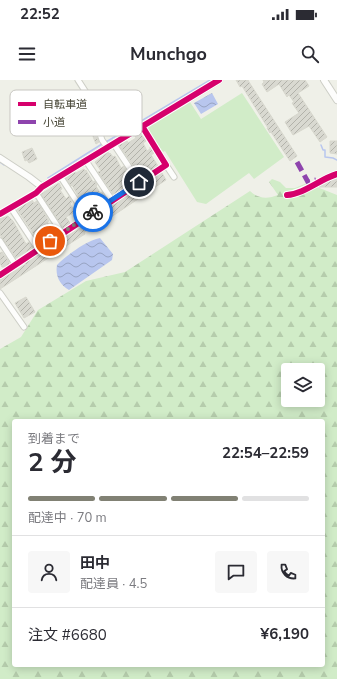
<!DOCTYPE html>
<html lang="ja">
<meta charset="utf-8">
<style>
body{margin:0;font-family:"Nunito Sans","Noto Sans JP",sans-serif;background:#f7f7f7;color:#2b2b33;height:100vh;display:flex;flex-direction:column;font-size:15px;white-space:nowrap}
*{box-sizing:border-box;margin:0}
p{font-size:13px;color:#7c7c81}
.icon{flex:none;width:22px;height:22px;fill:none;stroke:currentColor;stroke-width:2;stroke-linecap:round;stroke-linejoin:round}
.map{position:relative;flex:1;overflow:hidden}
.side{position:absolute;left:12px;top:339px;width:313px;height:248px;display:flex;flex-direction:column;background:#fff;border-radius:4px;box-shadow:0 2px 10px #0003}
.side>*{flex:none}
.buttons{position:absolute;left:281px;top:283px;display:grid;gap:8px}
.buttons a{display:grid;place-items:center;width:44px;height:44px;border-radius:4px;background:#fff;box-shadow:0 2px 10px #0003;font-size:20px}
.pin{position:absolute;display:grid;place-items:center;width:34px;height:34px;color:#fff;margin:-17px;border:2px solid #fff;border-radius:50%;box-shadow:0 1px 4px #0007}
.courier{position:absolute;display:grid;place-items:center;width:40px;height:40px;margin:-20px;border:3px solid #1a73e8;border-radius:50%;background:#fff;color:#222;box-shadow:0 1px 5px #0007}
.head em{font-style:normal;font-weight:700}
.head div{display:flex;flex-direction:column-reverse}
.head{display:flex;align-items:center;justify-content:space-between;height:68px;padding:0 16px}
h1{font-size:26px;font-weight:700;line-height:30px}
.bar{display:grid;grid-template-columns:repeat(4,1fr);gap:6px 4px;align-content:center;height:48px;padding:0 16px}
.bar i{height:5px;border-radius:3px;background:#e1e1e2}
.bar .active{background:#818174}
.bar p{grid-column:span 4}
.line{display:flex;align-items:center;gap:10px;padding:0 16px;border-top:1px solid #e1e1e2}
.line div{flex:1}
.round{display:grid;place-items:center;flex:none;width:42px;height:42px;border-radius:4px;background:#f7f7f7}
.status{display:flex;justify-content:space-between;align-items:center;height:28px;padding:0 20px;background:#fff;direction:ltr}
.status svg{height:11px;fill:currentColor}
header{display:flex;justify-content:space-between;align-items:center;height:52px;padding:0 16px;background:#fff;font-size:18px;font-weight:700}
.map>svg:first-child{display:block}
</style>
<div class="status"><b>22:52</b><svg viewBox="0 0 49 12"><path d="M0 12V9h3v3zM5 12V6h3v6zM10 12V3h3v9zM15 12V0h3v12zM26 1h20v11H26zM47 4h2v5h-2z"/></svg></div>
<header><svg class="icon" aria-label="menu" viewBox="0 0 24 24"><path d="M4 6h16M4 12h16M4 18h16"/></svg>Munchgo<svg class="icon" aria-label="search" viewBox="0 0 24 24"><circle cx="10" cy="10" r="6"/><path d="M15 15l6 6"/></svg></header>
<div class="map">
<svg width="337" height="599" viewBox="0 0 337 599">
<defs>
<pattern id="forest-firs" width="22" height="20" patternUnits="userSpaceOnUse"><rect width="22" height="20" fill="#d1ecc8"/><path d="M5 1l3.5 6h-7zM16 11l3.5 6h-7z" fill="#b5ccac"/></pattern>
<pattern id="water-waves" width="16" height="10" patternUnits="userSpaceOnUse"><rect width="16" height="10" fill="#b8c6ee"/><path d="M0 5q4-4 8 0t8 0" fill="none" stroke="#97a3c2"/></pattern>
<pattern id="building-hatch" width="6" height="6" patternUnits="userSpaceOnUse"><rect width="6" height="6" fill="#d9d9d1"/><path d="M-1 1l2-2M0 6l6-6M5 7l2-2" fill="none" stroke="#b2b2aa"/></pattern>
</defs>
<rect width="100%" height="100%" fill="#eff0e8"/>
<path fill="url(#forest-firs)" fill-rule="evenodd" d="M 272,99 L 280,102 L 286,108 L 295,108 L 307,103 L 337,115 L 337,599 L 0,599 L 0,269 L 21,257 L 38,230 L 86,201 L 125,192 L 250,111 C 258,119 268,119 278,115 L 269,102 ZM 288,290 L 318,290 L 318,320 L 288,320 ZM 14,341 L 323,341 L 323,585 L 14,585 Z"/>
<path fill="#d1ecc8" d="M 242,13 L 284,77 L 254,99 L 249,93 L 206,124 L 197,122 L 165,71 L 163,72 L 147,48 L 190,22 L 201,39 Z"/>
<path fill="url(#water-waves)" d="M 212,13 L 218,24 L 201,34 L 194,23 Z
M 100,158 L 113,174 L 112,180 L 69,210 C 60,205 55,196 57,185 C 67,175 86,161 100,158 Z"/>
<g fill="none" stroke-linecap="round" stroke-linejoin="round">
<path stroke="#b8c6ee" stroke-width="1.5" d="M 106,62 L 210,0
M 321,65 L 323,70 L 325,70 L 325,77 L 333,78 L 337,80
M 0,82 L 4,85
M 48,98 L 102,64"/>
</g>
<path fill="url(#building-hatch)" stroke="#d8d8ce" d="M 236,0 L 248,0 L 249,2 L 297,76 L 290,81 L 271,52 L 270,53 L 267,48 L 268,48 L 242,6 L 240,7 Z
M 263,0 L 305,0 L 309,6 L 298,13 L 327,57 L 320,62 L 309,46 L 293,55 L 285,42 L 299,33 L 292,23 L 294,22 L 289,15 L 287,17 L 279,4 L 267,12 L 262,4 L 264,2 Z
M 89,39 L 94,39 L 95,52 L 99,62 L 96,64 L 92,54 Z
M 140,53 L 146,61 L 143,63 L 147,71 L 150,69 L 150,67 L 154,73 L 151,75 L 158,86 L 141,97 L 119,65 L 127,61 L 128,63 L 136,58 L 135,56 Z
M 330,61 L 337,61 L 337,74 L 330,73 Z
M 32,68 L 37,79 L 29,83 L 27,80 L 25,81 L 22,72 Z
M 108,72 L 109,74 L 110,73 L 113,77 L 115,76 L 121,88 L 124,86 L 126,90 L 125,91 L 132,103 L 114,114 L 113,114 L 98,92 L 101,91 L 95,82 Z
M 84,89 L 85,91 L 86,90 L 93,102 L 95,101 L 97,105 L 96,106 L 100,113 L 102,112 L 105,117 L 103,118 L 104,121 L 89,132 L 81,118 L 80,119 L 72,105 L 71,106 L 66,98 L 75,92 L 76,93 Z
M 162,93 L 166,100 L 152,109 L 147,102 Z
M 337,99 L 337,107 L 319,107 L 332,100 Z
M 59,103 L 62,109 L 60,110 L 66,119 L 69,116 L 72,122 L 70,124 L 75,132 L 66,137 L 70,143 L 63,148 L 41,114 Z
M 137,109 L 141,117 L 102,143 L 84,152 L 85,154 L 66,166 L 62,159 L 84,146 L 83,145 Z
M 32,120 L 34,123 L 37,121 L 49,141 L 47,142 L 55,154 L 40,164 L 17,129 Z
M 8,136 L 13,141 L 26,164 L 29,162 L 33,168 L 16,178 L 0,155 L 0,138 L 3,137 L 3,138 Z
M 49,169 L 53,175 L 0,209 L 0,200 L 26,184 L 25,183 L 42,172 L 42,173 Z
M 2,172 L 9,182 L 9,184 L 4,187 L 2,187 L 0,183 L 0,173 Z
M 26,217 L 35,232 L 24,238 L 15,223 Z"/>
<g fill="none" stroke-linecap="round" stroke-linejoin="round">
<defs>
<path id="minor" d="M 78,0 L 98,31 L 99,51 L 102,60 L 107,67
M 113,63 L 139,102
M 86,81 L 112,120
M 166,85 L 174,97
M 60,96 L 87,137
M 36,113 L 62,153
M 287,115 C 304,114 320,99 337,94
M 11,128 L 38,169
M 0,134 L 36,113 L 42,107
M 0,161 L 15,184
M 0,195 L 166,85 L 142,46
M 0,213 L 24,247"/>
<path id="tertiary" d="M 324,0 L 337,20
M 0,78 L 29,97 L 42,107 L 219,0"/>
</defs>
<use href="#minor" stroke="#cdcec6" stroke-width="7"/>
<use href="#tertiary" stroke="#cdcec6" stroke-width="8"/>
<use href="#minor" stroke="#fdfdfc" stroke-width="5"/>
<use href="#tertiary" stroke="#fdfdfc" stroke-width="6"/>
<path stroke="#8e44ad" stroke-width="5" stroke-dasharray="10 5" stroke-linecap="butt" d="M 297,82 L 308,102 L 316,100"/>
<defs>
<path id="cycleway" d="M 287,115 C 304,114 320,99 337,94
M 0,134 L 36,113 L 42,107 L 219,0
M 0,195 L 166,85 L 142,46"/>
</defs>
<use href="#cycleway" stroke="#fff" stroke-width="8"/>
<use href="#cycleway" stroke="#d6006c" stroke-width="6"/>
</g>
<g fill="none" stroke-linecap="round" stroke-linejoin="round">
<path stroke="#818174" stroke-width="4" stroke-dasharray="0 7.2" d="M 50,161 L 93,132"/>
<path stroke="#1a73e8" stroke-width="5" d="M 93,132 L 139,102"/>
</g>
<rect x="10" y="10" width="132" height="46" rx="6" fill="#fff" stroke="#c8c7c2" stroke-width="1"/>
<rect x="18" y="22" width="18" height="4" fill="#d6006c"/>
<rect x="18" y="40" width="18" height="4" fill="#8e44ad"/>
<g font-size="11" fill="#464535">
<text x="43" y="28">自転車道</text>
<text x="43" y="46">小道</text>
</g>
</svg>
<div class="buttons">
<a><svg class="icon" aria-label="layers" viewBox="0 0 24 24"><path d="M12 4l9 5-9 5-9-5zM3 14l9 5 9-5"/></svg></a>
</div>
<div class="pin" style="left:50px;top:161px;background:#ea580c"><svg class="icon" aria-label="bag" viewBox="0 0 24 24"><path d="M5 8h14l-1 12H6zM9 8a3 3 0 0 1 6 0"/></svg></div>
<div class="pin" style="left:139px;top:102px;background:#1f2937"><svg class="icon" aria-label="home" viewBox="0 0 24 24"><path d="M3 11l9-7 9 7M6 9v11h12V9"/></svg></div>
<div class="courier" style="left:93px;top:132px"><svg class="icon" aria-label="bike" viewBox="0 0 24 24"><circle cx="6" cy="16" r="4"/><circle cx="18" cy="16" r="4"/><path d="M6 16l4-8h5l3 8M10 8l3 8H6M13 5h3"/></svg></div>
<section class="side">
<div class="head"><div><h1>2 分</h1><p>到着まで</p></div><em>22:54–22:59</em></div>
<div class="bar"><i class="active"></i><i class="active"></i><i class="active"></i><i></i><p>配達中 · 70 m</p></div>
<div class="line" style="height:72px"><a class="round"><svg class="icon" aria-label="person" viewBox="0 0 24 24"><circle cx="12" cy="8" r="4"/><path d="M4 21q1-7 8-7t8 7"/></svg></a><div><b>田中</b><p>配達員 · 4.5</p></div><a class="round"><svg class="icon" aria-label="chat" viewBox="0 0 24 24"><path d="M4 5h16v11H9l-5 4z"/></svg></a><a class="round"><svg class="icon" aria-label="phone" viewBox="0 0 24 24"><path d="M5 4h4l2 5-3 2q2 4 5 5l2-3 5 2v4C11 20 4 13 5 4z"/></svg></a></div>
<div class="line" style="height:52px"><div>注文 #6680</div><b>¥6,190</b></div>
</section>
</div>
